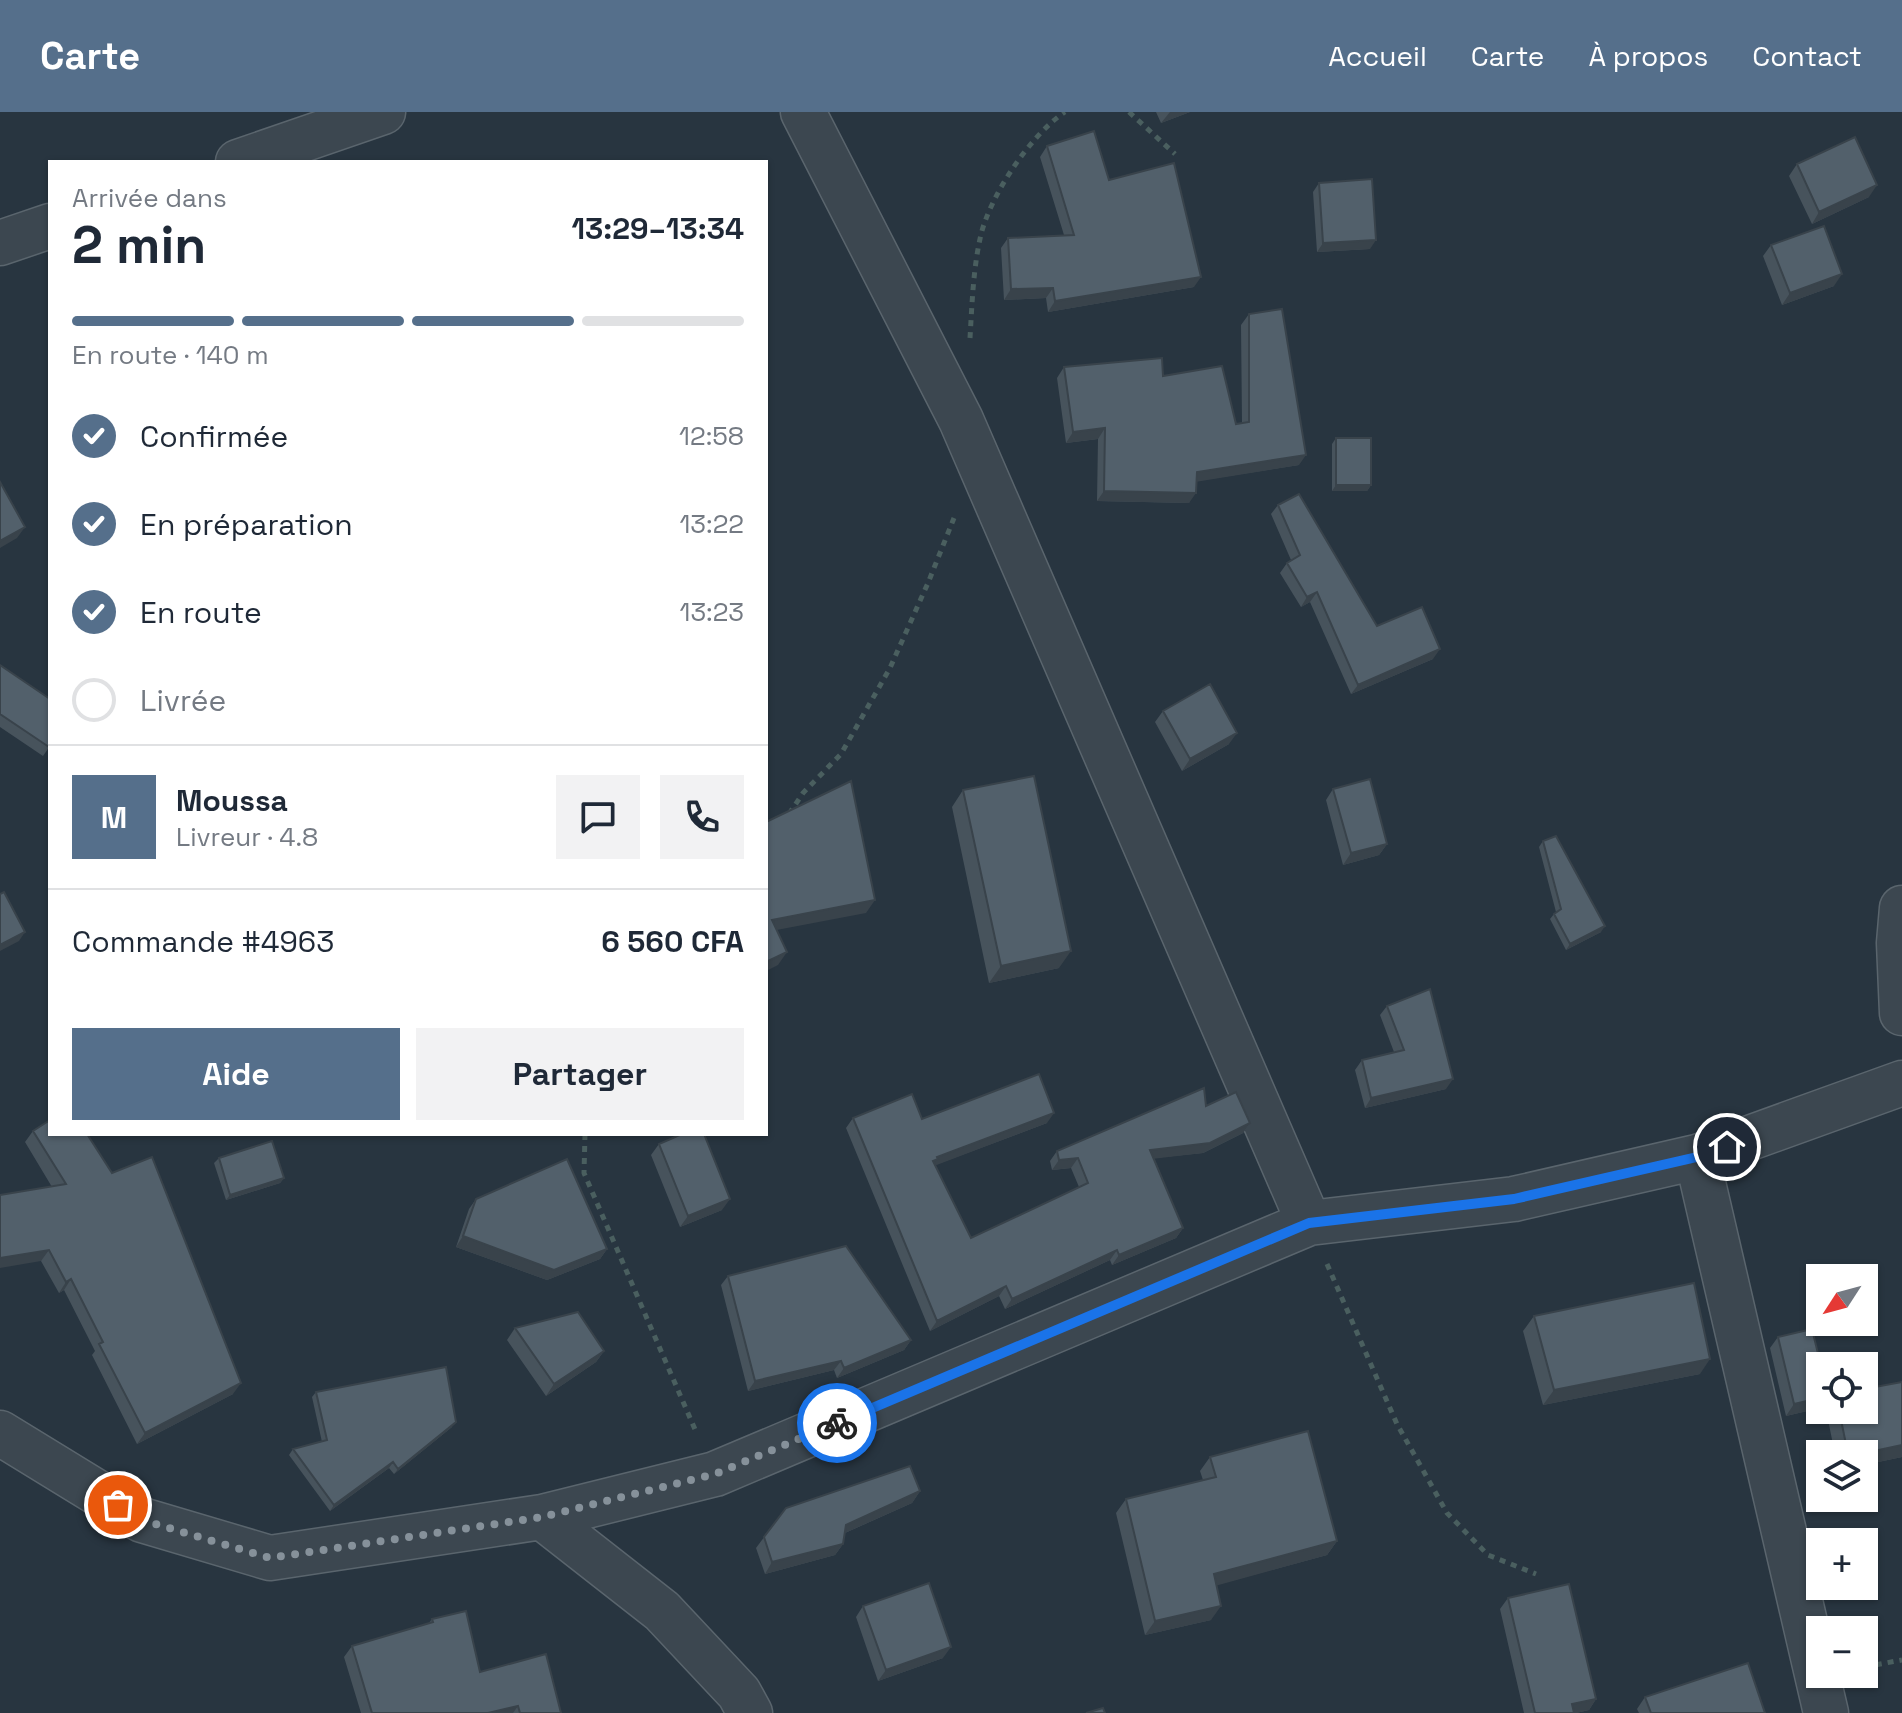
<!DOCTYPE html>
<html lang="fr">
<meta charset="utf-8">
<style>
body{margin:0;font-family:"Space Grotesk",sans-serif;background:#f2f2f3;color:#1f2937;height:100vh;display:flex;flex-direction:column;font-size:30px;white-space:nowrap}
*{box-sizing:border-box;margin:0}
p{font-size:26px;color:#747a83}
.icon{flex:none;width:44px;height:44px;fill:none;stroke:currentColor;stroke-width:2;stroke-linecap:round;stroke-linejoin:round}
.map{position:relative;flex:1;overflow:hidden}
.drawer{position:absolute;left:48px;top:48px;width:720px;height:976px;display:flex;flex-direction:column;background:#fff;border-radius:0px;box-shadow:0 2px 6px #0004}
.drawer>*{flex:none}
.needle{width:52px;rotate:234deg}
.controls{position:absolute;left:1806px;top:1152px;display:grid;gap:16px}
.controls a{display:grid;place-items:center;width:72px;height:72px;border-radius:0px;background:#fff;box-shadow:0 2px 6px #0004;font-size:40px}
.pin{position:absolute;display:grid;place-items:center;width:68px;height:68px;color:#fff;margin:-34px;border:4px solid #fff;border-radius:50%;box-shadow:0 2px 8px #0007}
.courier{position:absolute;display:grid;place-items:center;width:80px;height:80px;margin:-40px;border:6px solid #1a73e8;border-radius:50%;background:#fff;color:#222;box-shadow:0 2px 10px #0007}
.head em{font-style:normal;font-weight:700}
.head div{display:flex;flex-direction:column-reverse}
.head{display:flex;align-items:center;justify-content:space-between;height:136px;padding:0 24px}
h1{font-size:52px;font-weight:700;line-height:60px}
.bar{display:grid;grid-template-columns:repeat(4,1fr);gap:12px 8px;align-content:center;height:96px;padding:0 24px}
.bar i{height:10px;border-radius:6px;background:#e0e1e3}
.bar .selected{background:#556f8b}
.bar p{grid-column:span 4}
.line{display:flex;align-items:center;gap:20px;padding:0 24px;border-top:2px solid #e0e1e3}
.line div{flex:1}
.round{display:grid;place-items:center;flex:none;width:84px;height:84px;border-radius:0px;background:#f2f2f3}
ol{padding:0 24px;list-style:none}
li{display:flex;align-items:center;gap:24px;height:88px}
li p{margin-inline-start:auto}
li .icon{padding:8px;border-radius:50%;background:#556f8b;color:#fff;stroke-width:4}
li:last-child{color:#747a83}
li i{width:44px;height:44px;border:4px solid #e0e1e3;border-radius:50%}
.action{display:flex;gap:16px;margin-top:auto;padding:16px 24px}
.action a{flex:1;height:92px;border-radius:0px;background:#556f8b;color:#fff;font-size:32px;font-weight:700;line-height:92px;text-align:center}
.action a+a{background:#f2f2f3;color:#1f2937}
header{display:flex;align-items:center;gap:48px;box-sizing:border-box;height:112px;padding:0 40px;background:#556f8b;color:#fff}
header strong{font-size:38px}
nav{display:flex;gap:44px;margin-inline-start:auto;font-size:28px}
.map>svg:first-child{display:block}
</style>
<header>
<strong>Carte</strong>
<nav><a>Accueil</a><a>Carte</a><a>À propos</a><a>Contact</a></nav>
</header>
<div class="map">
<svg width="1902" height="1601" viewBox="0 0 1902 1601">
<rect width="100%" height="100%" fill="#283540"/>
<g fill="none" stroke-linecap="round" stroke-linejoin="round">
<defs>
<path id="minor" d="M 803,0 L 961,308 L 1309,1111
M 238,50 L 383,0
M 0,131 L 50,114
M 1902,796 L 1899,831 L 1902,901
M 1697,1045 L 1826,1601
M 0,1321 L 142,1408 L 270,1446 L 542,1405 L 715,1362 L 1309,1111 L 1514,1087 L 1697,1045 L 1902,971
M 542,1405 L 662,1499 L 739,1581 L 750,1601"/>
</defs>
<use href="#minor" stroke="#5a656d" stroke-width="47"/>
<path stroke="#4a5f5f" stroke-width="5" stroke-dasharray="6 6" stroke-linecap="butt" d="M 1129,0 L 1175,42
M 970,226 C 972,193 973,159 980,127 C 988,86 1031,22 1065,0
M 789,702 L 803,681 L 841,642 L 890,556 L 928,471 L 954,406
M 585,1022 L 584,1061 L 697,1322
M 1327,1152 L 1397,1312 L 1447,1401 L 1488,1443 L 1536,1462
M 1864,1555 L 1902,1548"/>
<use href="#minor" stroke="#3c4750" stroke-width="44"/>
</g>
<path fill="#47535c" d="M 1156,0 L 1190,0 L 1161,11 Z
M 1047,34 L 1109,68 L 1194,175 L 1048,200 L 1046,186 L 1004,188 L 1001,136 L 1008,126 L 1064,123 L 1040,45 Z
M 1797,52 L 1869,85 L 1812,112 L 1789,64 Z
M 1319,71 L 1370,137 L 1317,140 L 1313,80 Z
M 1771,133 L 1834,174 L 1782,193 L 1763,144 Z
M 1249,202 L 1299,353 L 1197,369 L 1189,391 L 1097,389 L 1098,327 L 1066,331 L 1057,266 L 1064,255 L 1163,264 L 1236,312 L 1242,311 L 1241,213 Z
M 1336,326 L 1371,373 L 1367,379 L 1332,379 L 1332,332 Z
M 1278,393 L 1377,514 L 1433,547 L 1351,582 L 1310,490 L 1301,495 L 1280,461 L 1287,451 L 1291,448 L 1271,402 Z
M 0,553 L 50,634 L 43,644 L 0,615 Z
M 1163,599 L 1229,632 L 1182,659 L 1155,610 Z
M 1333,677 L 1387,732 L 1379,743 L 1343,753 L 1326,688 Z
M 963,678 L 1059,856 L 989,871 L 952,695 Z
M 1543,729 L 1601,820 L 1566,838 L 1550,807 L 1554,802 L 1556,800 L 1539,735 Z
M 1387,894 L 1446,977 L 1365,996 L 1355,958 L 1362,948 L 1394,940 L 1380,903 Z
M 1206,994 L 1250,1011 L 1243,1021 L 1203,1041 L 1154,1046 L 1183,1116 L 1176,1126 L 1112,1153 L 1110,1148 L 1005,1197 L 999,1184 L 930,1219 L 846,1016 L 853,1006 L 1047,1011 L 935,1053 L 971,1126 L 1079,1075 L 1071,1056 L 1052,1058 L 1050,1049 L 1057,1039 Z
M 33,1019 L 233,1282 L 137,1332 L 92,1243 L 95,1239 L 64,1178 L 59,1181 L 41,1149 L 52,1075 L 25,1030 Z
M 659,1032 L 722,1098 L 680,1115 L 651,1043 Z
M 219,1046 L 284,1066 L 280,1071 L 226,1088 L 214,1051 Z
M 476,1087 L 607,1137 L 600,1147 L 547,1168 L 456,1135 L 469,1097 Z
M 728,1164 L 911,1228 L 904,1238 L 837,1266 L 834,1258 L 748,1279 L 721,1173 Z
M 1534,1204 L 1700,1262 L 1543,1293 L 1523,1219 Z
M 515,1216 L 604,1239 L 596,1250 L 546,1284 L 507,1228 Z
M 1778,1225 L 1820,1296 L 1786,1304 L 1770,1236 Z
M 316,1280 L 452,1315 L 394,1362 L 389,1356 L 330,1399 L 289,1343 L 293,1337 L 322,1330 L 312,1285 Z
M 1826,1298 L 1864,1298 L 1902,1345 L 1864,1353 L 1864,1342 L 1835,1342 Z
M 1210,1345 L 1337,1429 L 1327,1443 L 1216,1473 L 1211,1508 L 1145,1523 L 1116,1401 L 1126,1387 L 1203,1368 L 1200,1359 Z
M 920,1379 L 912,1391 L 845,1421 L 843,1432 L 835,1443 L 765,1462 L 756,1436 L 786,1396 Z
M 1508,1486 L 1596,1587 L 1589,1598 L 1576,1601 L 1524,1601 L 1500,1497 Z
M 863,1494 L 943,1546 L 878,1569 L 856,1505 Z
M 432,1507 L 480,1560 L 561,1601 L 361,1601 L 344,1545 L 352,1534 L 428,1512 Z
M 1645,1585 L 1765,1601 L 1639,1601 L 1637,1597 Z"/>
<path fill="#39434b" d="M 1170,0 L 1190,0 L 1161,11 Z
M 1877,73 L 1869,85 L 1812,112 L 1819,100 Z
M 1376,128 L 1370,137 L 1317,140 L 1323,131 Z
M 1842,162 L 1834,174 L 1782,193 L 1790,181 Z
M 1201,165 L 1194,175 L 1048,200 L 1055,189 Z
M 1053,176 L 1046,186 L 1004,188 L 1011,177 Z
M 1105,316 L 1098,327 L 1066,331 L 1073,320 Z
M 1306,343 L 1299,353 L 1189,371 L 1197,360 Z
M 1336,373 L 1371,373 L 1367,379 L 1332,379 Z
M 1104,379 L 1196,381 L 1189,391 L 1097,389 Z
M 25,415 L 17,426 L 0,436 L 0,429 Z
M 1317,480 L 1310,490 L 1301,495 L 1307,485 Z
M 1440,537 L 1433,547 L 1351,582 L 1358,573 Z
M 1237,621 L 1229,632 L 1182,659 L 1190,647 Z
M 1387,732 L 1379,743 L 1343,753 L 1351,741 Z
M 875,788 L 866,801 L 766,820 L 772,808 Z
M 1605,814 L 1601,820 L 1566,838 L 1570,832 Z
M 25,820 L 19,829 L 0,839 L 0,833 Z
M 1071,839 L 1059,856 L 989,871 L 1001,854 Z
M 787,840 L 778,853 L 766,859 L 766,850 Z
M 1453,967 L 1446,977 L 1365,996 L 1371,986 Z
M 1054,1001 L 1047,1011 L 934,1054 L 933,1049 L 937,1045 Z
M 1250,1011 L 1243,1021 L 1203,1041 L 1143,1048 L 1150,1038 Z
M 1078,1046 L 1071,1056 L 1052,1058 L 1059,1048 Z
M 284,1066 L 280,1071 L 226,1088 L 230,1083 Z
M 730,1087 L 722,1098 L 680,1115 L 688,1104 Z
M 1183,1116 L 1176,1126 L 1112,1153 L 1119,1143 Z
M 463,1124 L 607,1137 L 600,1147 L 547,1168 L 456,1135 Z
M 49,1138 L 41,1149 L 0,1156 L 0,1146 Z
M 1117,1138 L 1110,1148 L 1005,1197 L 1012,1187 Z
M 71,1167 L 64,1178 L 59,1181 L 66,1170 Z
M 1006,1174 L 999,1184 L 930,1219 L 937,1209 Z
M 911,1228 L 904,1238 L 837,1266 L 844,1256 Z
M 604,1239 L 596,1250 L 546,1284 L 554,1272 Z
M 1710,1247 L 1700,1262 L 1543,1293 L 1554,1278 Z
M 841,1249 L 834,1258 L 748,1279 L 755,1269 Z
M 241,1271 L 233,1282 L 137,1332 L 145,1321 Z
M 1820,1286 L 1820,1296 L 1786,1304 L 1794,1292 Z
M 456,1310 L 452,1315 L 394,1362 L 398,1357 Z
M 1902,1333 L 1902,1345 L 1864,1353 L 1864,1342 L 1860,1342 Z
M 393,1350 L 389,1356 L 330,1399 L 334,1393 Z
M 920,1379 L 912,1391 L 838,1424 L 846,1413 Z
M 1337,1429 L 1327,1443 L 1204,1477 L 1214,1462 Z
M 843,1432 L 835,1443 L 765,1462 L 772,1450 Z
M 1221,1494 L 1211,1508 L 1145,1523 L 1155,1509 Z
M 951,1535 L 943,1546 L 878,1569 L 886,1558 Z
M 1596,1587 L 1589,1598 L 1576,1601 L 1566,1601 L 1572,1592 Z
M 518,1594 L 513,1601 L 488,1601 Z"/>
<path fill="#52606b" stroke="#39434b" stroke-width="2" d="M 1094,19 L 1109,68 L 1174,51 L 1201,165 L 1055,189 L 1053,176 L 1011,177 L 1008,126 L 1074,123 L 1047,34 Z
M 1855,25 L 1877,73 L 1819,100 L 1797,52 Z
M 1372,67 L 1376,128 L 1323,131 L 1319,71 Z
M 1824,114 L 1842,162 L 1790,181 L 1771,133 Z
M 1282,197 L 1306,343 L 1197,360 L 1196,381 L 1104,379 L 1105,316 L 1073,320 L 1064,255 L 1162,246 L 1163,264 L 1222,254 L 1236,312 L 1249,310 L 1249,202 Z
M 1336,326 L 1371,326 L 1371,373 L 1336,373 Z
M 0,370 L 25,415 L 0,429 Z
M 1299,382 L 1377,514 L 1422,495 L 1440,537 L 1358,573 L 1317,480 L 1307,485 L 1287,451 L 1300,443 L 1278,393 Z
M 0,553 L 50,587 L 49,635 L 0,602 Z
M 1210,572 L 1237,621 L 1190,647 L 1163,599 Z
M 1034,664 L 1071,839 L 1001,854 L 963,678 Z
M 1370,667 L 1387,732 L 1351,741 L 1333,677 Z
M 851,669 L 875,788 L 772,808 L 787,840 L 766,850 L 766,710 Z
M 1556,724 L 1605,814 L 1570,832 L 1554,802 L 1561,797 L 1543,729 Z
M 4,780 L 25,820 L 0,833 L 0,782 Z
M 1430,877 L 1453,967 L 1371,986 L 1362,948 L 1404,938 L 1387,894 Z
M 1039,962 L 1054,1001 L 937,1045 L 938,1047 L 933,1049 L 971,1126 L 1088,1071 L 1078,1046 L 1059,1048 L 1057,1039 L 1204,976 L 1206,994 L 1236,980 L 1250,1011 L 1210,1031 L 1150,1038 L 1183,1116 L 1119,1143 L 1117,1138 L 1012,1187 L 1006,1174 L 937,1209 L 853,1006 L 912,982 L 922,1007 Z
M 50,1008 L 50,1022 L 87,1022 L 112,1061 L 152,1045 L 241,1271 L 145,1321 L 99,1232 L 103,1230 L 71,1167 L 66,1170 L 49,1138 L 0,1146 L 0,1083 L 66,1072 L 33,1019 Z
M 682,1022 L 704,1022 L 730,1087 L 688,1104 L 659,1032 Z
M 272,1029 L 284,1066 L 230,1083 L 219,1046 Z
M 567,1047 L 607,1137 L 554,1158 L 463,1124 L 476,1087 Z
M 846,1134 L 911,1228 L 844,1256 L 841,1249 L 755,1269 L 728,1164 Z
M 1694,1171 L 1710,1247 L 1554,1278 L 1534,1204 Z
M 578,1200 L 604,1239 L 554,1272 L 515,1216 Z
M 1812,1217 L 1821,1254 L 1820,1286 L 1794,1292 L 1778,1225 Z
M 446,1255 L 456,1310 L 398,1357 L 393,1350 L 334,1393 L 293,1337 L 327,1328 L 316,1280 Z
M 1902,1270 L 1902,1333 L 1860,1342 L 1848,1342 L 1839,1298 L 1864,1298 L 1864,1277 Z
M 1308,1319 L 1337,1429 L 1214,1462 L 1221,1494 L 1155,1509 L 1126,1387 L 1216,1365 L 1210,1345 Z
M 910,1354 L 920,1379 L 846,1413 L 843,1432 L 772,1450 L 764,1425 L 786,1396 Z
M 929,1471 L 951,1535 L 886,1558 L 863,1494 Z
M 1569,1472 L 1596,1587 L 1572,1592 L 1574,1601 L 1535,1601 L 1508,1486 Z
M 466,1499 L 480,1560 L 546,1542 L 561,1601 L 520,1601 L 518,1594 L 488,1601 L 372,1601 L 352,1534 L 433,1510 L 432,1507 Z
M 1748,1551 L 1765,1601 L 1651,1601 L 1645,1585 Z
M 1103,1596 L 1105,1601 L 1086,1601 Z"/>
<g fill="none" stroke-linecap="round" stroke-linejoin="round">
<path stroke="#86919a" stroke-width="8" stroke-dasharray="0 14.4" d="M 118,1393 L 142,1408 L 270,1446 L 542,1405 L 715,1362 L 837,1311"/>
<path stroke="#1a73e8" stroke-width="10" d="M 837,1311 L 1309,1111 L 1514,1087 L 1697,1045 L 1727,1035"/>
</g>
</svg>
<div class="controls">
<a><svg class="needle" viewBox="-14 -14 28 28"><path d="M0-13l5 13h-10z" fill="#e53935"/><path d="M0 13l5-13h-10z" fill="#747a83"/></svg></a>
<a><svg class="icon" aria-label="locate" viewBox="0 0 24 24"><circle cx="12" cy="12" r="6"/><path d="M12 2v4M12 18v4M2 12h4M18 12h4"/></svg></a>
<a><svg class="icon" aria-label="layers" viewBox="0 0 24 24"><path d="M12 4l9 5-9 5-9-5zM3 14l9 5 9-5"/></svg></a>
<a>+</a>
<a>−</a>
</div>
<div class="pin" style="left:118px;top:1393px;background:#ea580c"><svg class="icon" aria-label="bag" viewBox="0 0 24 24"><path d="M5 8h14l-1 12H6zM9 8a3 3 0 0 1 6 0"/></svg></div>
<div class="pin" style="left:1727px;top:1035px;background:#1f2937"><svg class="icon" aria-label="home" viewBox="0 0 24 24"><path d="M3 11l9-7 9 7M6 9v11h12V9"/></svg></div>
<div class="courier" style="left:837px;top:1311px"><svg class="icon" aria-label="bike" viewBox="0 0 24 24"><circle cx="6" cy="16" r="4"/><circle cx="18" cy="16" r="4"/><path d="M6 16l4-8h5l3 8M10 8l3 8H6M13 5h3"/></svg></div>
<section class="drawer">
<div class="head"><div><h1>2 min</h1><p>Arrivée dans</p></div><em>13:29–13:34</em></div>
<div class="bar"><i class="selected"></i><i class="selected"></i><i class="selected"></i><i></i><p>En route · 140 m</p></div>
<ol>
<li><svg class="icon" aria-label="check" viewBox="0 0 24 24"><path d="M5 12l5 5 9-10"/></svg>Confirmée<p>12:58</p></li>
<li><svg class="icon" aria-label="check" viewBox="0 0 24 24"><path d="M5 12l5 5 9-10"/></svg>En préparation<p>13:22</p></li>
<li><svg class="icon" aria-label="check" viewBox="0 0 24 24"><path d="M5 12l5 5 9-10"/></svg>En route<p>13:23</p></li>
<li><i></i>Livrée</li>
</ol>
<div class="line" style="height:144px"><b class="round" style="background:#556f8b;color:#fff">M</b><div><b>Moussa</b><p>Livreur · 4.8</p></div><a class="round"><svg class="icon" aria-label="chat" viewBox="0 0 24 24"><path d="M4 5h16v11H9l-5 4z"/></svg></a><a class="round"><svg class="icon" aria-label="phone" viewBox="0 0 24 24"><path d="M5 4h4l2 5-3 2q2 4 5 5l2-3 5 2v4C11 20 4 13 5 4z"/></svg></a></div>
<div class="line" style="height:104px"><div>Commande #4963</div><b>6 560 CFA</b></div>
<div class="action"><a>Aide</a><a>Partager</a></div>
</section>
</div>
